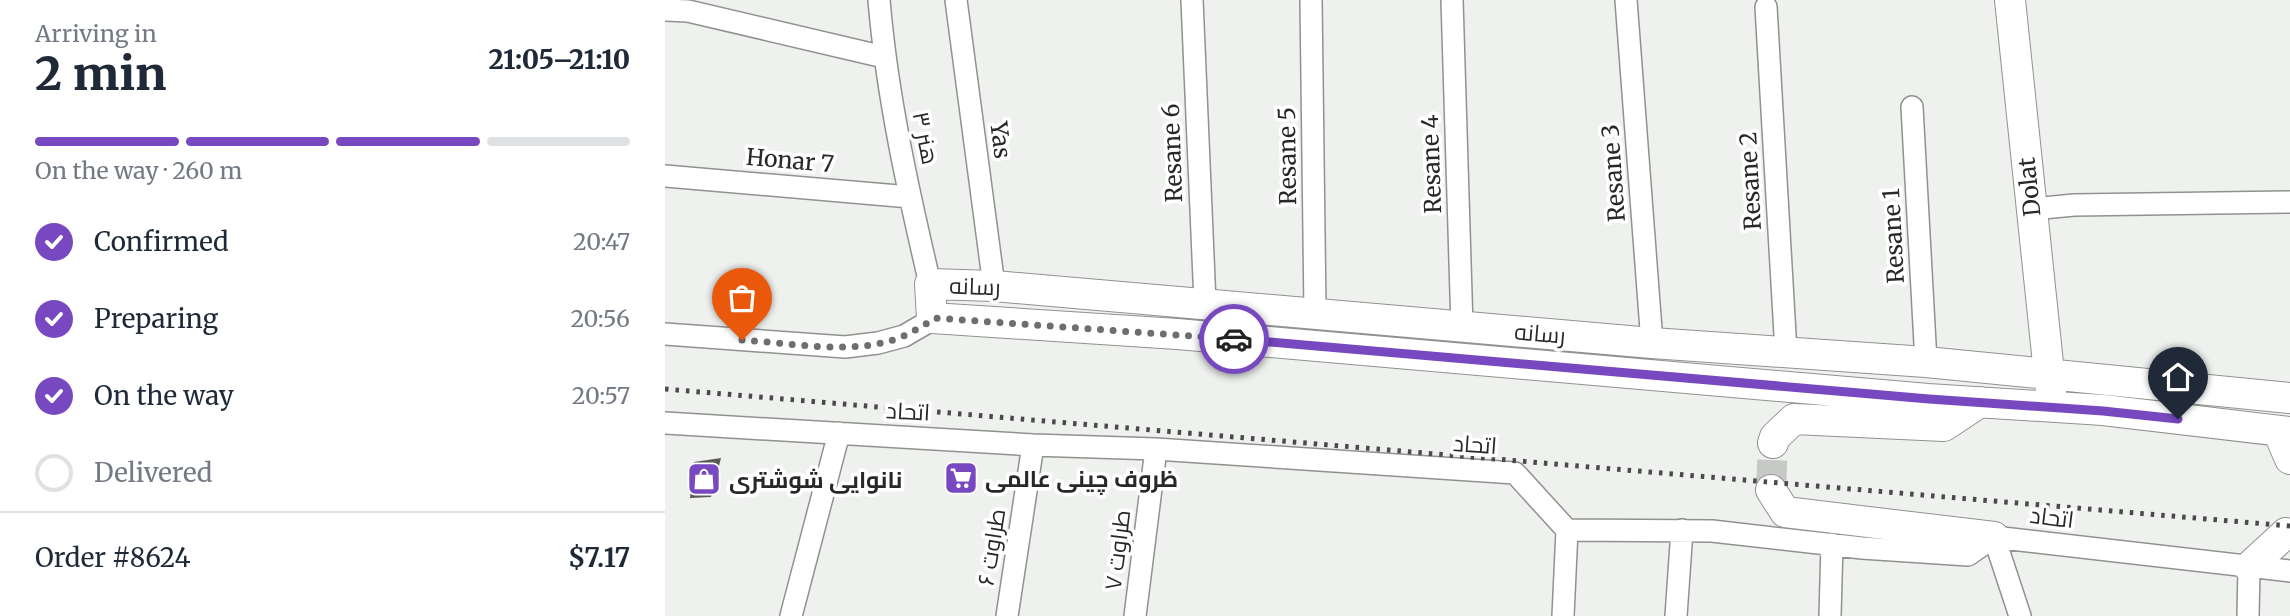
<!DOCTYPE html>
<meta charset="utf-8">
<style>
body{margin:0;font-family:Merriweather,Cairo,serif;background:#f2f2f3;color:#1f2937;height:100vh;display:flex;flex-direction:column;font-size:26px;white-space:nowrap}
*{box-sizing:border-box;margin:0}
p{font-size:23px;color:#747a83}
.icon{flex:none;width:38px;height:38px;fill:none;stroke:currentColor;stroke-width:2;stroke-linecap:round;stroke-linejoin:round}
.map{position:relative;flex:1;overflow:hidden}
.panel{display:flex;flex-direction:column;background:#fff;width:665px}
.panel>*{flex:none}
.pin{position:absolute;display:grid;place-items:center;width:60px;height:60px;color:#fff;margin:-72px -30px;border-radius:50% 50% 50% 0;rotate:-45deg;box-shadow:0 0 7px #0007}
.pin .icon{rotate:45deg}
.courier{position:absolute;display:grid;place-items:center;width:70px;height:70px;margin:-35px;border:5px solid #7748c0;border-radius:50%;background:#fff;color:#222;box-shadow:0 2px 9px #0007}
.summary em{font-style:normal;font-weight:800}
.summary div{display:flex;flex-direction:column-reverse}
.summary{display:flex;align-items:center;justify-content:space-between;height:119px;padding:0 35px}
h1{font-size:46px;font-weight:800;line-height:52px}
.bar{display:grid;grid-template-columns:repeat(4,1fr);gap:10px 7px;align-content:center;height:84px;padding:0 35px}
.bar i{height:9px;border-radius:5px;background:#e0e1e3}
.bar .selected{background:#7748c0}
.bar p{grid-column:span 4}
.line{display:flex;align-items:center;gap:18px;padding:0 35px;border-top:2px solid #e0e1e3}
.line div{flex:1}
ol{padding:0 35px;list-style:none}
li{display:flex;align-items:center;gap:21px;height:77px}
li p{margin-inline-start:auto}
li .icon{padding:7px;border-radius:50%;background:#7748c0;color:#fff;stroke-width:4}
li:last-child{color:#747a83}
li i{width:38px;height:38px;border:4px solid #e0e1e3;border-radius:50%}
main{display:flex;flex:1;min-height:0}
.map>svg:first-child{display:block}
</style>
<main>
<section class="panel">
<div class="summary"><div><h1>2 min</h1><p>Arriving in</p></div><em>21:05–21:10</em></div>
<div class="bar"><i class="selected"></i><i class="selected"></i><i class="selected"></i><i></i><p>On the way · 260 m</p></div>
<ol>
<li><svg class="icon" aria-label="check" viewBox="0 0 24 24"><path d="M5 12l5 5 9-10"/></svg>Confirmed<p>20:47</p></li>
<li><svg class="icon" aria-label="check" viewBox="0 0 24 24"><path d="M5 12l5 5 9-10"/></svg>Preparing<p>20:56</p></li>
<li><svg class="icon" aria-label="check" viewBox="0 0 24 24"><path d="M5 12l5 5 9-10"/></svg>On the way<p>20:57</p></li>
<li><i></i>Delivered</li>
</ol>
<div class="line" style="height:91px"><div>Order #8624</div><b>$7.17</b></div>
</section>
<div class="map">
<svg width="1625" height="616" viewBox="0 0 1625 616">
<rect width="100%" height="100%" fill="#eff1ef"/>
<path fill="#585957" d="M 56,458 L 46,497 L 25,498 L 29,462 Z"/>
<g fill="none" stroke-linecap="round" stroke-linejoin="round">
<path stroke="#c7c9c7" stroke-width="30" stroke-dasharray="30 15" stroke-linecap="butt" d="M 1106,490 L 1108,443"/>
<defs>
<path id="street" d="M 214,0 C 222,96 243,190 265,284
M 291,0 L 329,286
M 527,0 L 540,303
M 646,0 L 650,312
M 787,0 L 797,327
M 961,0 L 987,343
M 1101,7 L 1121,352
M 0,10 L 23,11 L 219,57
M 1247,107 L 1261,362
M 0,176 L 245,197
M 1367,209 L 1409,205 L 1625,202
M 0,334 L 180,347 L 213,343 L 239,336 L 270,318
M 0,423 L 368,445 L 491,449 L 850,473 L 902,530 L 1047,531 L 1197,548 L 1303,555 L 1329,537 L 1625,571
M 1329,537 L 1355,616
M 126,616 L 174,433
M 342,616 L 368,445
M 470,616 L 491,449
M 898,616 L 902,530
M 1011,616 L 1017,530
M 1165,616 L 1167,544
M 1583,616 L 1584,567"/>
<path id="secondary" d="M 1345,0 L 1386,392
M 1625,398 L 1261,362 L 987,343 L 329,286 L 265,284 L 267,318 L 512,334 L 1263,399 L 1438,410 L 1625,432
M 1613,431 L 1625,459
M 1108,443 L 1110,437 L 1129,419 L 1279,426 L 1315,402
M 1106,490 L 1120,512 L 1329,537
M 1584,567 L 1621,533 L 1625,534"/>
</defs>
<use href="#street" stroke="#90928f" stroke-width="24"/>
<use href="#secondary" stroke="#90928f" stroke-width="32"/>
<use href="#street" stroke="#fff" stroke-width="21"/>
<use href="#secondary" stroke="#fff" stroke-width="30"/>
<path stroke="#494a49" stroke-width="5" stroke-dasharray="3.5 7" stroke-linecap="butt" d="M 0,389 L 1625,526"/>
</g>
<g fill="none" stroke-linecap="round" stroke-linejoin="round">
<path stroke="#6d6e6d" stroke-width="7" stroke-dasharray="0 12.6" d="M 77,340 C 129,343 192,357 241,335 C 251,330 261,324 270,318 L 569,339"/>
<path stroke="#7748c0" stroke-width="9" d="M 569,339 L 1264,399 L 1438,411 L 1513,419"/>
</g>
<defs>
<symbol id="supermarket-square" viewBox="-11 -11 22 22"><rect x="-9" y="-9" width="18" height="18" rx="4" fill="#7748c0" stroke="#fff"/><path d="M-6-5.5h2.5l.6 2H6L4.5 2H-2.5L-4.4-4H-6ZM-1.5 3.2a1.3 1.3 0 1 0 .1 0ZM3 3.2a1.3 1.3 0 1 0 .1 0Z" fill="#fff"/></symbol>
<symbol id="shop-square" viewBox="-11 -11 22 22"><rect x="-9" y="-9" width="18" height="18" rx="4" fill="#7748c0" stroke="#fff"/><path d="M-5-2.5h2.3a2.7 3.5 0 0 1 5.4 0H5L5.5 6h-11ZM-1.5-2.5h3a1.5 2.3 0 0 0-3 0Z" fill="#fff"/></symbol>
</defs>
<g fill-rule="evenodd">
<use href="#supermarket-square" x="277" y="459" width="38" height="38"/>
<use href="#shop-square" x="20" y="460" width="38" height="38"/>
</g>
<g text-anchor="middle" dominant-baseline="central" stroke-width="7" stroke-linejoin="round" paint-order="stroke">
<g font-size="23" fill="#272827" stroke="#fff">
<text transform="translate(261 138) rotate(79)">هنر ۳</text>
<text transform="translate(336 140) rotate(83)">Yas</text>
<text transform="translate(507 153) rotate(-92)">Resane 6</text>
<text transform="translate(622 156) rotate(-91)">Resane 5</text>
<text transform="translate(125 160) rotate(5)">Honar 7</text>
<text transform="translate(766 164) rotate(-92)">Resane 4</text>
<text transform="translate(948 173) rotate(-94)">Resane 3</text>
<text transform="translate(1085 181) rotate(-93)">Resane 2</text>
<text transform="translate(1364 187) rotate(-96)">Dolat</text>
<text transform="translate(1228 236) rotate(-93)">Resane 1</text>
<text transform="translate(310 286) rotate(2)">رسانه</text>
<text transform="translate(875 333) rotate(5)">رسانه</text>
<text transform="translate(243 411) rotate(3)">اتحاد</text>
<text transform="translate(810 444) rotate(4)">اتحاد</text>
<text transform="translate(1387 517) rotate(7)">اتحاد</text>
<text transform="translate(326 547) rotate(-81)">طراوت ۶</text>
<text transform="translate(452 550) rotate(-83)">طراوت ۷</text>
</g>
<g font-size="23" font-weight="bold" fill="#272827" stroke="#fff" text-anchor="start">
<text x="320" y="478">ظروف چینی عالمی</text>
<text x="64" y="479">نانوایی شوشتری</text>
</g>
</g>
</svg>
<div class="pin" style="left:77px;top:340px;background:#ea580c"><svg class="icon" aria-label="bag" viewBox="0 0 24 24"><path d="M5 8h14l-1 12H6zM9 8a3 3 0 0 1 6 0"/></svg></div>
<div class="pin" style="left:1513px;top:419px;background:#1f2937"><svg class="icon" aria-label="home" viewBox="0 0 24 24"><path d="M3 11l9-7 9 7M6 9v11h12V9"/></svg></div>
<div class="courier" style="left:569px;top:339px"><svg class="icon" aria-label="car" viewBox="0 0 24 24"><path d="M5 17H2v-5l4-1 3-4h7l3 4 3 1v5h-3M9 17h6M6 11h13"/><circle cx="7" cy="17" r="2"/><circle cx="17" cy="17" r="2"/></svg></div>
</div>
</main>
